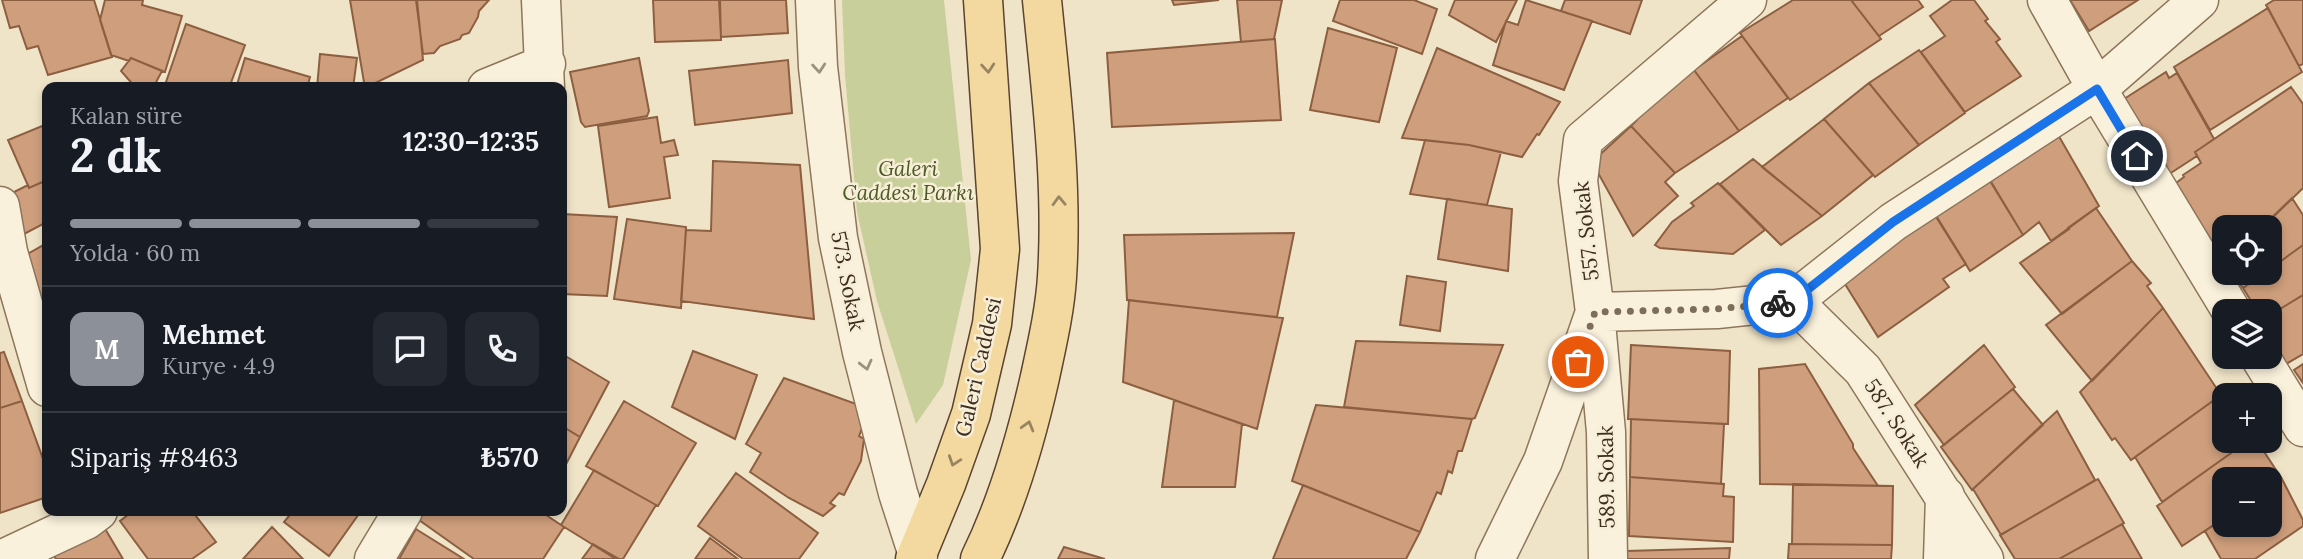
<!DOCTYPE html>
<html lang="tr">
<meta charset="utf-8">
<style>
body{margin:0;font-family:Lora,serif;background:#242831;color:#f1f3f6;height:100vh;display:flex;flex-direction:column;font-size:26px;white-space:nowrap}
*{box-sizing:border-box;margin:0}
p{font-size:23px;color:#9ea1a6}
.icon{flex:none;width:38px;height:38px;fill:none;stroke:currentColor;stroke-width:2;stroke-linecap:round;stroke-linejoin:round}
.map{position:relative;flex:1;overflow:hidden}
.details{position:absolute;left:42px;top:82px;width:525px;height:434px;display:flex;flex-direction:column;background:#171b24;border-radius:14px;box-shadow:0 4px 10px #0003}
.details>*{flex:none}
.controls{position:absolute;left:2212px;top:215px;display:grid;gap:14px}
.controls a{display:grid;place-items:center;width:70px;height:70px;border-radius:14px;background:#171b24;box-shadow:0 4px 10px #0003;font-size:35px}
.pin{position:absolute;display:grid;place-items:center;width:60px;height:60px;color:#fff;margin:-30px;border:4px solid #fff;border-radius:50%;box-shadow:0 2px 7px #0007}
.courier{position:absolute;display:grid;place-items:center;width:70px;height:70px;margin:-35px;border:5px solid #1a73e8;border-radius:50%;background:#fff;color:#222;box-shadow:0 2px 9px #0007}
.overview em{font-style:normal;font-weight:800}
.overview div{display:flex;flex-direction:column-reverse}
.overview{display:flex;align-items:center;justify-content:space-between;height:119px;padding:0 28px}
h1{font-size:46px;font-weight:800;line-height:52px}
.bar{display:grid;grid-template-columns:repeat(4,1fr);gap:10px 7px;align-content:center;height:84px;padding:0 28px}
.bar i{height:9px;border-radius:5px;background:#363941}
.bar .current{background:#8c9099}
.bar p{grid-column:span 4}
.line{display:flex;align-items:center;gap:18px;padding:0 28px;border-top:2px solid #363941}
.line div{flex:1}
.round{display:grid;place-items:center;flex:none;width:74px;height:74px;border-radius:14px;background:#242831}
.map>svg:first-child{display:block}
</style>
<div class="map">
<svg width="2303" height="559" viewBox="0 0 2303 559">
<rect width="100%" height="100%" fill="#f0e4c8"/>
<path fill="#c9cf9b" d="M 842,0 L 944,0 L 971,260 L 943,385 L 916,424 L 877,301 L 857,212 L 845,75 Z"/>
<path fill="#cf9f7d" stroke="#8d5f41" stroke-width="2" d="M 2,0 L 94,0 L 112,57 L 48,75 L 38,46 L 27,49 L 19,26 L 10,28 Z
M 105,0 L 143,0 L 142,5 L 182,16 L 165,72 L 131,58 L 129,61 L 111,55 L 100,20 Z
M 350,0 L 417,0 L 423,60 L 365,88 Z
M 416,0 L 489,0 L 479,11 L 478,17 L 469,33 L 462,35 L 460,39 L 440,46 L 434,53 L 423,54 Z
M 653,0 L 720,0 L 721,40 L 655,42 Z
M 719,0 L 786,0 L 788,33 L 721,37 Z
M 1172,0 L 1219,0 L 1174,5 Z
M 1237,0 L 1282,0 L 1274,39 L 1241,42 Z
M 1340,0 L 1414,0 L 1437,9 L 1422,54 L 1333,21 Z
M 1455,0 L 1517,0 L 1496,42 L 1449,15 Z
M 1526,0 L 1592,21 L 1564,90 L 1493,65 L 1506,21 L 1518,25 Z
M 1565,0 L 1642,0 L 1630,34 L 1561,11 Z
M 1793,0 L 1851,0 L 1881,39 L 1790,100 L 1740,33 Z
M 1851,0 L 1918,0 L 1923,7 L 1879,36 Z
M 1952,0 L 1974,0 L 1988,19 L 1985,21 L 2000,39 L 1996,42 L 2021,76 L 1965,112 L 1921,52 L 1945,36 L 1930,16 Z
M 2070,0 L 2138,0 L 2089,31 Z
M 2274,0 L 2303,0 L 2303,64 L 2299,66 L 2266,5 Z
M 2268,8 L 2302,72 L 2210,130 L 2174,67 Z
M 186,24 L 245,45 L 229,88 L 164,88 Z
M 1328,28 L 1397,48 L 1379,122 L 1310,110 Z
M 1742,36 L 1788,98 L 1739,131 L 1694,70 Z
M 1275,39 L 1281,120 L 1112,127 L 1107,53 Z
M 1437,48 L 1560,102 L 1539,135 L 1537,134 L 1522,157 L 1469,145 L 1402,138 Z
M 1919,50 L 1965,113 L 1919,145 L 1869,83 Z
M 320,54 L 357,58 L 353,88 L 317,88 Z
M 131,58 L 162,71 L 153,88 L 136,88 L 121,71 Z
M 245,58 L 310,77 L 307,88 L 236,88 Z
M 639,58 L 649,111 L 647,116 L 585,127 L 581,122 L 570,72 Z
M 788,60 L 792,113 L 695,125 L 689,71 Z
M 1680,69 L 1688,76 L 1694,70 L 1739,131 L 1675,173 L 1631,126 L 1637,120 L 1634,116 Z
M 2166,72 L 2169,78 L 2177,73 L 2214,139 L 2195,152 L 2197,156 L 2163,178 L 2124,99 Z
M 1869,83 L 1919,145 L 1875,177 L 1824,119 Z
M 2291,87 L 2303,104 L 2303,188 L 2262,228 L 2224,228 L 2224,263 L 2168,189 L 2184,177 L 2183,175 L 2201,163 L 2195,152 Z
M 657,117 L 661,143 L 674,140 L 678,155 L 664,157 L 670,198 L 609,207 L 598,126 Z
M 1824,119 L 1873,175 L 1822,216 L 1762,167 Z
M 47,124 L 47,180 L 29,188 L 8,140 Z
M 1631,126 L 1675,173 L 1665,182 L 1678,196 L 1633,236 L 1592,162 Z
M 2053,126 L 2099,206 L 2051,241 L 2039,222 L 2023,235 L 1990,180 Z
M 1425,140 L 1469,145 L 1501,152 L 1487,205 L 1410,194 Z
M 1753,159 L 1822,216 L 1781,245 L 1720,184 Z
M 713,161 L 800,165 L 814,319 L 681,301 L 686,230 L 711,231 Z
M 1987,176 L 2023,235 L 1970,271 L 1933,212 Z
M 47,180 L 47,222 L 24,234 L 10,194 L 28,185 L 29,188 Z
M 1718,183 L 1765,230 L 1733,254 L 1660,248 L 1655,245 L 1672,222 L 1694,206 L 1691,203 Z
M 2292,198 L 2303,215 L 2303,245 L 2270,269 L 2270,228 L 2261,228 Z
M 1447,199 L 1512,209 L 1508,271 L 1438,259 Z
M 2096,208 L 2132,261 L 2062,314 L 2020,263 L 2069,229 L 2068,228 Z
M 562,214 L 617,217 L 607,296 L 562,294 Z
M 1935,214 L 1966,264 L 1943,279 L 1949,287 L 1878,337 L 1840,276 Z
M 627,219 L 686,227 L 681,308 L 614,299 Z
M 1294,233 L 1277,317 L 1127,300 L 1124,235 Z
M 47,243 L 47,315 L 17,260 Z
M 2303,245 L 2303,295 L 2270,315 L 2270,312 L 2258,312 L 2243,288 L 2264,273 L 2270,273 L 2270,269 Z
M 2132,261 L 2151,283 L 2147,286 L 2163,308 L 2092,381 L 2046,325 Z
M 2232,273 L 2264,273 L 2243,288 Z
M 1407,276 L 1446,282 L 1440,331 L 1400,325 Z
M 2303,295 L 2303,354 L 2286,364 L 2270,332 L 2270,315 Z
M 1129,300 L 1283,318 L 1257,429 L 1123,382 Z
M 2163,308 L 2221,395 L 2131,460 L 2115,438 L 2112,440 L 2080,392 Z
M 1356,341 L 1503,345 L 1475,418 L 1472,419 L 1344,407 Z
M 1631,345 L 1730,351 L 1728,424 L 1628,419 Z
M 1984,345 L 2015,387 L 1944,445 L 1915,405 Z
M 693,351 L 757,375 L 735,439 L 672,407 Z
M 4,352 L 22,401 L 0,408 L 0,353 Z
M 562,354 L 609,382 L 580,437 L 562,426 Z
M 1805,364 L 1853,444 L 1853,448 L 1878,486 L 1760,484 L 1759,369 Z
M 2303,364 L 2303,383 L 2294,370 Z
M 784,378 L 870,409 L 859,436 L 864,439 L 861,461 L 844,495 L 839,493 L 830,503 L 835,506 L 823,516 L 789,498 L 750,472 L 761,453 L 746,444 Z
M 2013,389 L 2043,425 L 1972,490 L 1941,447 Z
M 2228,390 L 2231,396 L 2224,396 L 2224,441 L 2248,441 L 2162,502 L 2135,457 Z
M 1174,400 L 1242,424 L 1235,487 L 1162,487 Z
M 22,401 L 47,470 L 47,497 L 0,513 L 0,408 Z
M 624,401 L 696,443 L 658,506 L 586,466 Z
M 1316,405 L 1472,419 L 1462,451 L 1458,451 L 1452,473 L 1448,471 L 1441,494 L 1437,492 L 1420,532 L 1292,481 Z
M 2057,411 L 2095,480 L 2001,535 L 1973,489 Z
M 1631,419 L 1724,424 L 1721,484 L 1630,477 Z
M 562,426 L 580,437 L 562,472 Z
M 2248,441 L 2257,441 L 2282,479 L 2270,488 L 2270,480 L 2224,480 L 2224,518 L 2182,546 L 2157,506 Z
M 594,470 L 656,505 L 623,559 L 616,559 L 561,525 Z
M 736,473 L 818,533 L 799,559 L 743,559 L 698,526 Z
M 1630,477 L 1724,484 L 1723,496 L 1734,497 L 1733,542 L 1629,536 Z
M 2098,479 L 2124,523 L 2059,559 L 2015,559 L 2000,535 Z
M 2282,479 L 2303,520 L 2303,526 L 2255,559 L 2221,559 L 2205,531 L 2224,518 L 2224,525 L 2270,525 L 2270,487 Z
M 1793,484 L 1893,486 L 1892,545 L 1792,544 Z
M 1303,485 L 1420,532 L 1406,559 L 1273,559 Z
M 133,511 L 192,511 L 216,542 L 192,559 L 148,559 L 120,521 Z
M 293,511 L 361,511 L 329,556 L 284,522 Z
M 415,511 L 540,511 L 564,527 L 543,559 L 474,559 L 412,515 Z
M 2122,524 L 2142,559 L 2059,559 Z
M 104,527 L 123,559 L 56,559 L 52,553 Z
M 272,527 L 303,559 L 243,559 Z
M 416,529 L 419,531 L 464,559 L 399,559 Z
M 710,538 L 738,559 L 695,559 Z
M 593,544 L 619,559 L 582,559 Z
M 1789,544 L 1892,545 L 1891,559 L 1788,559 Z
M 1064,547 L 1105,559 L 1058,559 Z
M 1730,548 L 1729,559 L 1627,559 L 1627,551 Z"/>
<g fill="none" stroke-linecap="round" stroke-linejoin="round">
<defs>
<path id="minor" d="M 541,0 L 545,88
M 815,0 L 818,67 L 838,238 L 862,352 L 898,493 L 918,555
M 2047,0 L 2097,89 L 2232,312
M 487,88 L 546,64
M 0,206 L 8,252 L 47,387
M 1793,301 L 1863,370 L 1984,559
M 2260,357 L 2303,427
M 3,559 L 86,520 L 98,511
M 374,559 L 403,511
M 1495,559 L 1543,461 L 1595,312 L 1578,181 L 1583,140 L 1747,0
M 1608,559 L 1606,432 L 1595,312 L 1717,309 L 1793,301 L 1893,222 L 2097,89 L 2199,0
M 1943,559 L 1945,496"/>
<path id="primary" d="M 915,559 L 946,484 L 971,414 L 992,324 L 1000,249 L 983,0
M 980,559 C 1008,502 1026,439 1040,377 C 1047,344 1055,310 1057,277 C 1063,184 1051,92 1042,0"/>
</defs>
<use href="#minor" stroke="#8d765c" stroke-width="41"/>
<use href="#primary" stroke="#5b4430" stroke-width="41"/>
<use href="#minor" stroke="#faf1dc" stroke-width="38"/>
<use href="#primary" stroke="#f3d9a0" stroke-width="38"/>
</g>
<defs><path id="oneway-chevron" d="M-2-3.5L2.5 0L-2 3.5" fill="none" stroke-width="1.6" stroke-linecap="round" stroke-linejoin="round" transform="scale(1.75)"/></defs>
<g stroke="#9c907e">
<use href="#oneway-chevron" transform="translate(819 68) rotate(85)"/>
<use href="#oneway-chevron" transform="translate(866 365) rotate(76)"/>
</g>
<g stroke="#988460">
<use href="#oneway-chevron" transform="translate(988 68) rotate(85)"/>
<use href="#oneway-chevron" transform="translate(1059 201) rotate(-92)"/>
<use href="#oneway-chevron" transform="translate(1028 426) rotate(-74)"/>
<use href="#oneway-chevron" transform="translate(954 461) rotate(109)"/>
</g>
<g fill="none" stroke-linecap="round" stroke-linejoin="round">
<path stroke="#7c6e5b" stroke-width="7" stroke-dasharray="0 12.6" d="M 1578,362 L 1595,312 L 1717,309 L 1778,303"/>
<path stroke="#1a73e8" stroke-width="9" d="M 1778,303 L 1793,301 L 1893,222 L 2097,89 L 2137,156"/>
</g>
<g text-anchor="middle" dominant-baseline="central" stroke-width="5" stroke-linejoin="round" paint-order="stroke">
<g font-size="21" font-style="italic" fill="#4d5a26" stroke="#f7eed8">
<text x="908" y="168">Galeri<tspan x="908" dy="24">Caddesi Parkı</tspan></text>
</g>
<g font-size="21" fill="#3d2e20" stroke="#f7eed8">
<text transform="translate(1586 231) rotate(-96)">557. Sokak</text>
<text transform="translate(848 281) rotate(79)">573. Sokak</text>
<text transform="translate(978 367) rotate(-77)">Galeri Caddesi</text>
<text transform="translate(1897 423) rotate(57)">587. Sokak</text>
<text transform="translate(1606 477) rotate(-91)">589. Sokak</text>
</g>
</g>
</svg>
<div class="controls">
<a><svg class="icon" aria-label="locate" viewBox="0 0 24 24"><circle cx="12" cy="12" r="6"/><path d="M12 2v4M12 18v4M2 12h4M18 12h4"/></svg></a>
<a><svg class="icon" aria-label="layers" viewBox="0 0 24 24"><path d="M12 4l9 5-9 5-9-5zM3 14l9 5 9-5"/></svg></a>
<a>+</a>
<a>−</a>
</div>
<div class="pin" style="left:1578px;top:362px;background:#ea580c"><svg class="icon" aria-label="bag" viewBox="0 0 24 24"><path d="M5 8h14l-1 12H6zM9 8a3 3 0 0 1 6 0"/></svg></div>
<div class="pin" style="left:2137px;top:156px;background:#1f2937"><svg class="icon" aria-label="home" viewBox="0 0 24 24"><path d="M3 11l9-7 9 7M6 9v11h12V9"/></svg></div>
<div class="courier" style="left:1778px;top:303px"><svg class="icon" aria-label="bike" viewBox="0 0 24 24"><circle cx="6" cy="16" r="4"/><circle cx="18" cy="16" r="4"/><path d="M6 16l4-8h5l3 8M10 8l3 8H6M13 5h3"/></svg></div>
<section class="details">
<div class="overview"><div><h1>2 dk</h1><p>Kalan süre</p></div><em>12:30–12:35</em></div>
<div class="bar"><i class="current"></i><i class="current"></i><i class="current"></i><i></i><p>Yolda · 60 m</p></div>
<div class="line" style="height:126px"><b class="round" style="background:#8c9099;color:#fff">M</b><div><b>Mehmet</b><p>Kurye · 4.9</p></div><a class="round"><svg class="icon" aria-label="chat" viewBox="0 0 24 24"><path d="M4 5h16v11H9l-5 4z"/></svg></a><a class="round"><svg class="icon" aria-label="phone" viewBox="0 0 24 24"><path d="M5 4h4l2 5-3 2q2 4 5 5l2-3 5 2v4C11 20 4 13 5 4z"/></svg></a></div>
<div class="line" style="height:91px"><div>Sipariş #8463</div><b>₺570</b></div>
</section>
</div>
